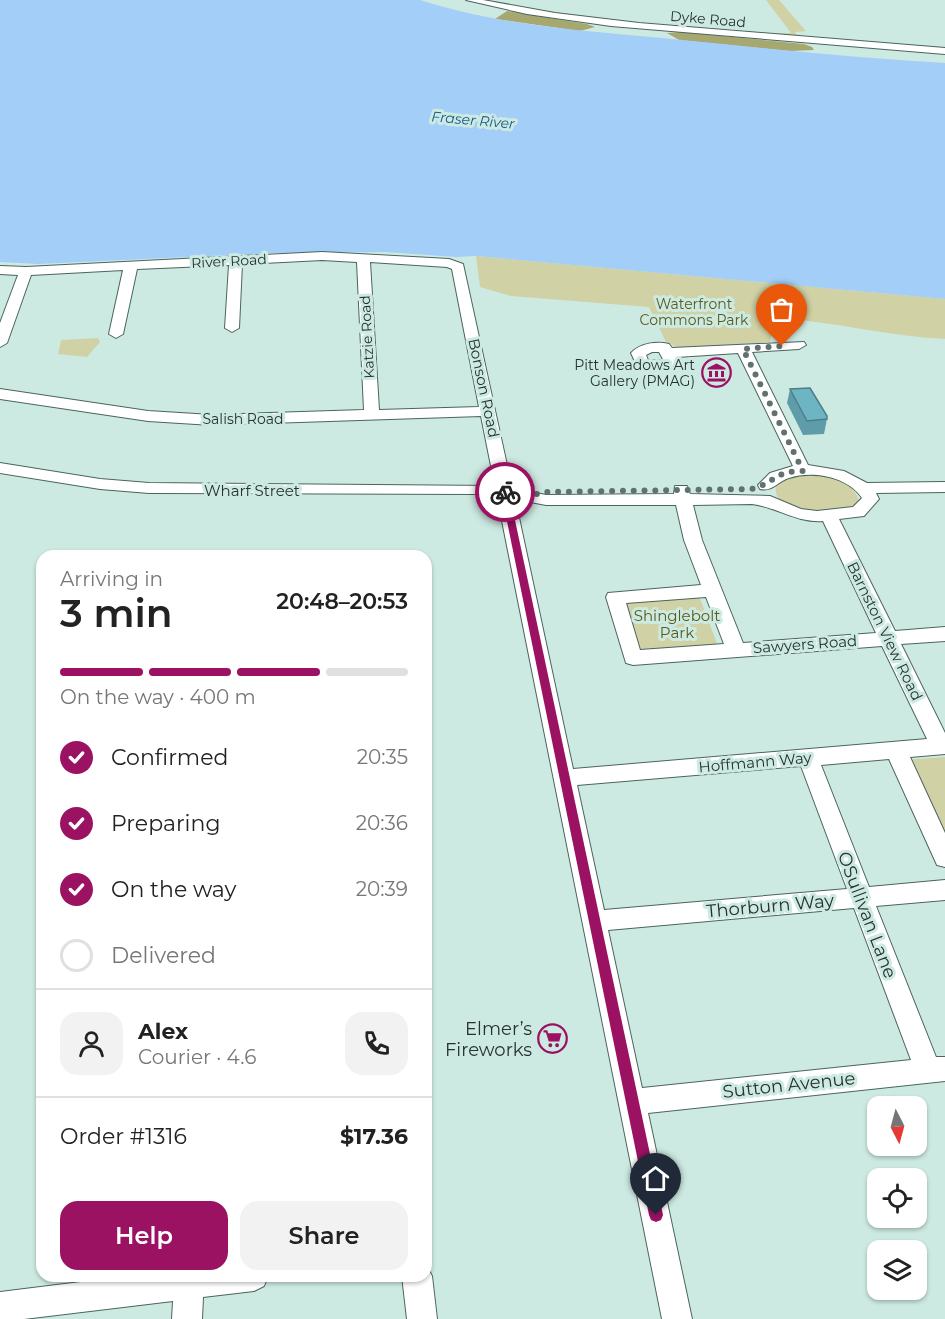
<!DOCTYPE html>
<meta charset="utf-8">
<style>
body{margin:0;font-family:Montserrat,sans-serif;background:#f2f2f2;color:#222;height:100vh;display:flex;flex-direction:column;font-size:22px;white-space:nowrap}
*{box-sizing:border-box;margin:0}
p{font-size:20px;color:#767676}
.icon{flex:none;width:33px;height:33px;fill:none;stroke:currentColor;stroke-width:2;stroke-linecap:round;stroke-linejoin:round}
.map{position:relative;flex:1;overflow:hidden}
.sheet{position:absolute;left:36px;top:550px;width:396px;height:732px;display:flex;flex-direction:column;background:#fff;border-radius:18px;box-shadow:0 2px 4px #0004}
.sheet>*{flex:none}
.needle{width:39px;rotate:174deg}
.fabs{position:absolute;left:867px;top:1096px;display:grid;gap:12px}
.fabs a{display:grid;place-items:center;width:60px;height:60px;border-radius:12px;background:#fff;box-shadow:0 2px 4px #0004;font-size:30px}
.pin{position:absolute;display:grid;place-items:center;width:51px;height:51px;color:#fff;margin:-62px -26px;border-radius:50% 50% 50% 0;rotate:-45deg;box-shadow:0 0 6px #0007}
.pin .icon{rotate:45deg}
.courier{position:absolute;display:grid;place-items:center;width:60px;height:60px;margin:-30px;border:4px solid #9b1263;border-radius:50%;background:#fff;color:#222;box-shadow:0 2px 8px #0007}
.overview em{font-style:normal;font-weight:600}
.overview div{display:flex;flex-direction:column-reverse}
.overview{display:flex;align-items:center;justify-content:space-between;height:102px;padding:0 24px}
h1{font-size:39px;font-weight:600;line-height:45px}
.bar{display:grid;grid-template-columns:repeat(4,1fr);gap:9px 6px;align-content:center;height:72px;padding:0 24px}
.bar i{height:8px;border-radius:4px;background:#e0e0e0}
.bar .current{background:#9b1263}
.bar p{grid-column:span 4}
.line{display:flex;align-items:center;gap:15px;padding:0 24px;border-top:2px solid #e0e0e0}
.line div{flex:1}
.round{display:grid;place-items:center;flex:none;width:63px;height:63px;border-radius:18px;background:#f2f2f2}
ol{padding:0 24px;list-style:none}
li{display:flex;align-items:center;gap:18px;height:66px}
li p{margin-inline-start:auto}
li .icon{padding:6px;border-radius:50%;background:#9b1263;color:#fff;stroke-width:4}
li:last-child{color:#767676}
li i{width:33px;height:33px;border:3px solid #e0e0e0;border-radius:50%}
.cta{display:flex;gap:12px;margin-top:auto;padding:12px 24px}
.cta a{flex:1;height:69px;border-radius:18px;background:#9b1263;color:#fff;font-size:24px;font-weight:600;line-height:69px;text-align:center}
.cta a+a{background:#f2f2f2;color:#222}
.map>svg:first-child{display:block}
</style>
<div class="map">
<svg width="945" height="1319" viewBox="0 0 945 1319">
<rect width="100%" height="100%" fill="#cdeae2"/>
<path fill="#d0d1a5" d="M 476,0 L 623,22 L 767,34 L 791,33 L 766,0 L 779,0 L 806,31 L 795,32 L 798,36 L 945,47 L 945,50 L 599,22 Z
M 476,256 L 945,299 L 945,339 C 888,336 832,322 775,317 L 770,342 L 679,348 L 666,342 L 649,307 L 511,296 L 480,287 Z
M 98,338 L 100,342 L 87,357 L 58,354 L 61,340 Z
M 792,476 C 818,475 850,471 859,501 L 856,507 C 838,512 765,518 777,482 Z
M 699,596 L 718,646 L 638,653 L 623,602 Z
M 945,757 L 945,848 L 905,760 Z"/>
<path fill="#a7a770" d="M 507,11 L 587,24 L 595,27 L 580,31 L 495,19 Z
M 681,32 L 804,44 L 812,47 L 814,50 L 790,51 L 679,40 L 667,33 Z"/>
<path fill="#a2cef7" d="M 0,0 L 420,0 C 501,26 587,31 672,39 C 763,48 854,58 945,63 L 945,299 L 476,256 L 456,257 L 385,252 L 273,253 L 38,264 L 0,262 Z"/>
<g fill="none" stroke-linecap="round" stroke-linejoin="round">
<defs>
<path id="minor" d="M 466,0 L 483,0 L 555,13 L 639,23 L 945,48 L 945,54 L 611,26 L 527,14 Z
M 322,252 L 449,259 L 463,264 L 512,488 L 546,495 L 674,494 L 675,486 L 687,486 L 690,494 L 770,496 L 801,509 L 817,511 L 853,507 L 862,498 C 848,477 813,470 789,478 C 778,481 773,492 760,489 L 758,485 L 770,473 L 793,466 L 738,353 L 677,357 L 679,361 L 674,368 C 662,371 649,371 637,366 L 631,353 C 640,343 657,341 669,344 L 672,348 L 804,342 L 806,345 L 799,349 L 752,352 L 808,465 L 844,471 L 867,483 L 945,482 L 945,492 L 876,493 L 879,499 L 864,516 L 839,519 L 895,631 L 945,627 L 945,641 L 901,644 L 945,733 L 945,754 L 910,757 L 945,833 L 945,867 L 937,865 L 889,759 L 821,765 L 869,887 L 945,880 L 945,900 L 876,906 L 936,1057 L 945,1057 L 945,1081 L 648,1113 L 692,1319 L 662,1319 L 497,496 L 477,494 L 149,493 L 100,489 L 0,473 L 0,463 L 100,479 L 149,483 L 495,486 L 481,416 L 212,425 L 148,421 L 0,399 L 0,389 L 148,411 L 212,415 L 364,410 L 357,262 L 322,260 L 242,264 L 239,328 L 232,332 L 225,328 L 229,265 L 137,269 L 123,334 L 116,338 L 109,334 L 123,270 L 31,275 L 7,343 L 0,347 L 0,323 L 18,275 L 0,274 L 0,266 L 26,267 ZM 370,262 L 447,267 L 452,269 L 479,407 L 379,410 ZM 652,352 L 659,352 L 664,361 L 648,360 L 646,355 ZM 515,499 L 546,505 L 676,505 L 684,540 L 701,585 L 608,593 L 606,597 L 626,663 L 633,665 L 882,646 L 927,739 L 573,769 ZM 752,504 C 777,507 796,523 823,521 L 876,633 L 743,643 L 702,540 L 693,505 ZM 706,597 L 724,644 L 640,650 L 626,603 ZM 801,766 L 847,889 L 604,910 L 577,785 ZM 854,908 L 911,1060 L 642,1088 L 608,930 Z
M 426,1265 L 432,1276 L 437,1319 L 407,1319 L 402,1276 L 426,1276 Z
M 129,1276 L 268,1276 L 264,1286 L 254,1291 L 203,1297 L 202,1319 L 172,1319 L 173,1301 L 24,1319 L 0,1319 L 0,1292 Z"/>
</defs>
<use href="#minor" stroke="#4b645e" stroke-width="2"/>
<use href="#minor" fill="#fff" fill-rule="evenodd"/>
</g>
<path fill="#5f9ca9" d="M 790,389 L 827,419 L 824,434 L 803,435 L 787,403 Z"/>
<path fill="#6eb5c4" stroke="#4d7f89" stroke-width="1.5" d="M 810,388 L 827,416 L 827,419 L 807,421 L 790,389 Z"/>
<path fill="#9b1263" d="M 505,489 L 509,492 L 663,1215 L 661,1220 L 656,1222 L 651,1220 L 649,1215 L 501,492 Z"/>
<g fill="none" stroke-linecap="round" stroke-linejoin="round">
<path stroke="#61726e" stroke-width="6" stroke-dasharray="0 10.8" d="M 505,492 L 530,496 L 544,492 L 752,489 C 775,483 774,471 803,471 L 743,349 L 782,346"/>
</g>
<defs>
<symbol id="museum-ring" viewBox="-11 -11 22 22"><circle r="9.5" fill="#cdeae2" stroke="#9b1263" stroke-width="1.5"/><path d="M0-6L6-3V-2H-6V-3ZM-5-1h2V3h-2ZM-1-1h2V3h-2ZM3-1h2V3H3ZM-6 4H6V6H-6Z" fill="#9b1263"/></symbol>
<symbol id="supermarket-ring" viewBox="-11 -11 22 22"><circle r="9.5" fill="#cdeae2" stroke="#9b1263" stroke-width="1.5"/><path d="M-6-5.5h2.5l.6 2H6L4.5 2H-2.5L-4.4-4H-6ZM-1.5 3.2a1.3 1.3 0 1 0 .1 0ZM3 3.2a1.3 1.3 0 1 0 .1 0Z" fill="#9b1263"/></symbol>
</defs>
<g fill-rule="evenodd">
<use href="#museum-ring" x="700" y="356" width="33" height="33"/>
<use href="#supermarket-ring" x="536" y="1022" width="33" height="33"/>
</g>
<g text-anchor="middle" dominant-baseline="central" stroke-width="6" stroke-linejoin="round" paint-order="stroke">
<g font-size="14" fill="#273230" stroke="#cdeae2">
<text transform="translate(708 19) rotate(5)">Dyke Road</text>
<text transform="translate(229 261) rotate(-3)">River Road</text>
<text transform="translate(367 337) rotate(-93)">Katzie Road</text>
<text x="243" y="419">Salish Road</text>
</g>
<g font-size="14" font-style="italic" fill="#17588b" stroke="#cdeae2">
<text transform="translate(473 120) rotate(5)">Fraser River</text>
</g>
<g font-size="14" fill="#5b591a" stroke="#cdeae2">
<text x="694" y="304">Waterfront<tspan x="694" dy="16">Commons Park</tspan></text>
</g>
<g font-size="14" fill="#273230" stroke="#cdeae2" text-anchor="end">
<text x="695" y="365">Pitt Meadows Art<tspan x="695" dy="16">Gallery (PMAG)</tspan></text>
</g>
<g font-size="15" fill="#273230" stroke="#cdeae2">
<text transform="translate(484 388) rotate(78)">Bonson Road</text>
<text x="252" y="490">Wharf Street</text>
<text transform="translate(885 631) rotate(64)">Barnston View Road</text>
<text transform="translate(805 644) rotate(-4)">Sawyers Road</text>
<text transform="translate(755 762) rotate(-5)">Hoffmann Way</text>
</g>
<g font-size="15" fill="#5b591a" stroke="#cdeae2">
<text x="677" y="615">Shinglebolt<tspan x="677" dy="17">Park</tspan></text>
</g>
<g font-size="18" fill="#273230" stroke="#cdeae2">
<text transform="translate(770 906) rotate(-5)">Thorburn Way</text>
<text transform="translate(867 915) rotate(69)">OSullivan Lane</text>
<text transform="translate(789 1085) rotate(-6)">Sutton Avenue</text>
</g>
<g font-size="18" fill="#273230" stroke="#cdeae2" text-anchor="end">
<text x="532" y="1029">Elmer’s<tspan x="532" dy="21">Fireworks</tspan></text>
</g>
</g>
</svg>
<div class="fabs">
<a><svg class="needle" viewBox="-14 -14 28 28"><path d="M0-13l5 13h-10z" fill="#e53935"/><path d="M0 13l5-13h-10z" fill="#767676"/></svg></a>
<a><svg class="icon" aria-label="locate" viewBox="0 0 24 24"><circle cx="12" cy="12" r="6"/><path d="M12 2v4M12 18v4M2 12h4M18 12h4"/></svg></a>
<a><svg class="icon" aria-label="layers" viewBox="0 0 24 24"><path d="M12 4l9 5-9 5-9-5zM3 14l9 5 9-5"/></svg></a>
</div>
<div class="pin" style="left:782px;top:346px;background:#ea580c"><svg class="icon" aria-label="bag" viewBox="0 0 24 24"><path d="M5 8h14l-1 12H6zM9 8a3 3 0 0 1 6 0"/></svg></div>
<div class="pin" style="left:656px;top:1215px;background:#1f2937"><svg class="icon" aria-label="home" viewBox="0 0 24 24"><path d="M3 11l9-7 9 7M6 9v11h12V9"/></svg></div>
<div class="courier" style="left:505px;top:492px"><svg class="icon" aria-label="bike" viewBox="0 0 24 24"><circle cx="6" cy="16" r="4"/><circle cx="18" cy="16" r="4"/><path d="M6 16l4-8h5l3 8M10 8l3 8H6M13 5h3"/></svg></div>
<section class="sheet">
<div class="overview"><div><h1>3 min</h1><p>Arriving in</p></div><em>20:48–20:53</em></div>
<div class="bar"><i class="current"></i><i class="current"></i><i class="current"></i><i></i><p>On the way · 400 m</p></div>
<ol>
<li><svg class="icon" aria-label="check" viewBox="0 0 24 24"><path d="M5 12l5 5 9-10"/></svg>Confirmed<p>20:35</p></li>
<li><svg class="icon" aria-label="check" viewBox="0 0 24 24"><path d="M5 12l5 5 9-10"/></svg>Preparing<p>20:36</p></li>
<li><svg class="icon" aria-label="check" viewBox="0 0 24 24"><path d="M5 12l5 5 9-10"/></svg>On the way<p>20:39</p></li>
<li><i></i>Delivered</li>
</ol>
<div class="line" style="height:108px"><a class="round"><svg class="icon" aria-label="person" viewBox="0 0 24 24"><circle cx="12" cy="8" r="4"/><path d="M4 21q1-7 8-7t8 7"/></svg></a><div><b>Alex</b><p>Courier · 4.6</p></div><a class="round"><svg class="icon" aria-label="phone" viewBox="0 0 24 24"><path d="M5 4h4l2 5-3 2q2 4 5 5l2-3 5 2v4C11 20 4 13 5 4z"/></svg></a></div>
<div class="line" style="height:78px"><div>Order #1316</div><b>$17.36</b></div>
<div class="cta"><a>Help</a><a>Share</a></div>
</section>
</div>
